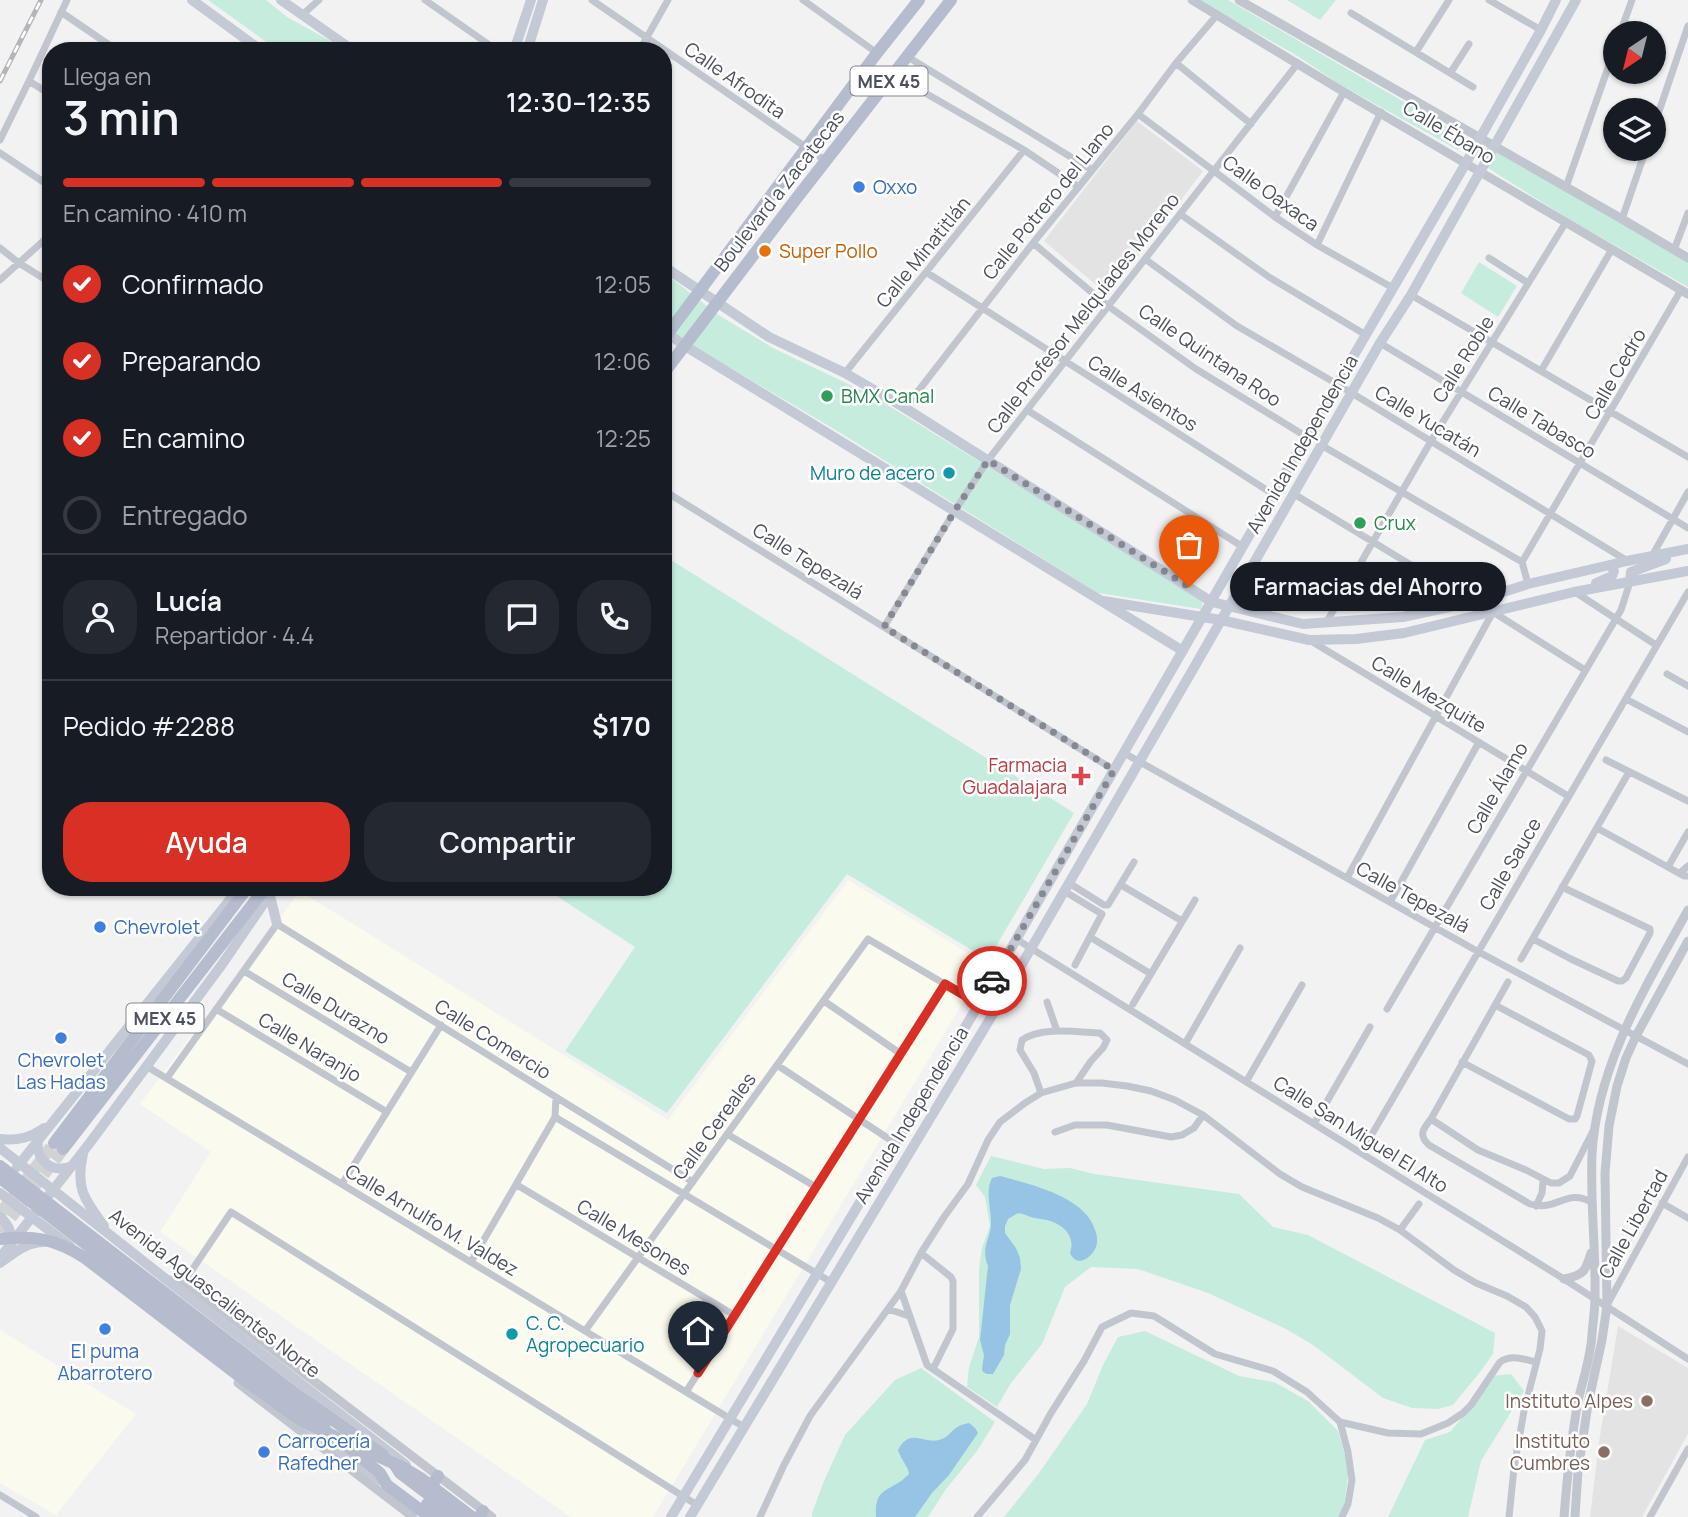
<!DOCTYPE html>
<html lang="es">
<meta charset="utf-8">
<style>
body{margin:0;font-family:Manrope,sans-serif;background:#242831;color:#f1f3f6;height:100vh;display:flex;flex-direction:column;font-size:26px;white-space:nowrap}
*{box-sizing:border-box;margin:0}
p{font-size:23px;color:#9ea1a6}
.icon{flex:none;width:38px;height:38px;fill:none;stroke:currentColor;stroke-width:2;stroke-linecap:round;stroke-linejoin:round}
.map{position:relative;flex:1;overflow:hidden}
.panel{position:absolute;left:42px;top:42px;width:630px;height:854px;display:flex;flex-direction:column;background:#171b24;border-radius:28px;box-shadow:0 2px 5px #0004}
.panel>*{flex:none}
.needle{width:46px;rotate:215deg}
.tools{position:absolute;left:1603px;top:21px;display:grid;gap:14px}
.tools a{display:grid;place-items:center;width:63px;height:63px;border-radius:50%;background:#171b24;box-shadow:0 2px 5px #0004;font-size:35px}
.pin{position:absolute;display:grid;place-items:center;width:60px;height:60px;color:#fff;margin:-72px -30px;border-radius:50% 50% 50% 0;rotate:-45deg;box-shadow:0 0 7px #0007}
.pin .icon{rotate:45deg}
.courier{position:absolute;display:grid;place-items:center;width:70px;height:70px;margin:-35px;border:5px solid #d93025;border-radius:50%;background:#fff;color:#222;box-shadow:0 2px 9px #0007}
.bubble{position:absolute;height:49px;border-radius:24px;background:#171b24;box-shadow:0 2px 5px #0004;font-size:23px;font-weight:600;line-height:49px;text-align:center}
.head em{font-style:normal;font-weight:600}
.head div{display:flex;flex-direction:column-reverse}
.head{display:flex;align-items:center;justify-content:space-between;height:119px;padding:0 21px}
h1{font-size:46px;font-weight:600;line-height:52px}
.bar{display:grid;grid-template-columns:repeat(4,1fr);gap:10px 7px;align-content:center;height:84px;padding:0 21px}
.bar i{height:9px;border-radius:5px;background:#363941}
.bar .active{background:#d93025}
.bar p{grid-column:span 4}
.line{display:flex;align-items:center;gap:18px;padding:0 21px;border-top:2px solid #363941}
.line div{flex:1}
.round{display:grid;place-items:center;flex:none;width:74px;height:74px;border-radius:28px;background:#242831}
ol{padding:0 21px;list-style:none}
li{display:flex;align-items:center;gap:21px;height:77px}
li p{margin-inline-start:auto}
li .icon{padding:7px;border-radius:50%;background:#d93025;color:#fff;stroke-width:4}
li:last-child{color:#9ea1a6}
li i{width:38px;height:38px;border:4px solid #363941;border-radius:50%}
.primary-button{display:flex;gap:14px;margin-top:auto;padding:14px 21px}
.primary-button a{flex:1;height:80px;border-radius:28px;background:#d93025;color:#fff;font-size:28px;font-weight:600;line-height:80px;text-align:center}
.primary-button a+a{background:#242831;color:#f1f3f6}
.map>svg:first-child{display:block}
</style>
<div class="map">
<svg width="1688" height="1517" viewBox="0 0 1688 1517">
<rect width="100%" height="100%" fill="#f3f2f2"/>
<path fill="#fbfaee" d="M 848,880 L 986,964 L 653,1517 L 571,1517 L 160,1232 L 211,1152 L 140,1104 L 300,891 L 668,1120 Z
M 0,1330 L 136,1414 L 56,1515 L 0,1483 Z"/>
<path fill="#e4e3e3" d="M 1137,121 L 1203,171 L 1108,295 L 1044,241 Z
M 1618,1326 L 1688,1368 L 1688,1434 L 1642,1517 L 1590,1517 L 1599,1442 Z"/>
<path fill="#c5ecdc" d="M 208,0 L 266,0 L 287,17 L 327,39 L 344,51 L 279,51 Z
M 1198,0 L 1228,0 L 1468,139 L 1458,150 L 1341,85 L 1296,55 Z
M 1287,0 L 1336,0 L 1320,20 Z
M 1493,150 L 1688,261 L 1688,287 L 1569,219 L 1488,168 Z
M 1479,262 L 1517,286 L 1498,317 L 1461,293 Z
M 663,272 L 720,316 L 773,348 L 873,396 L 1203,599 L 1201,609 L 1098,593 L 834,429 L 695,347 L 663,325 Z
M 663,555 L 1074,813 L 988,960 L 847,874 L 667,1113 L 565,1051 L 635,947 L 543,887 L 663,887 Z
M 991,1156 L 1044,1169 L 1070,1168 L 1094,1174 L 1239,1194 L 1273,1227 L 1308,1235 L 1495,1333 L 1493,1354 L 1480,1372 L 1453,1405 L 1438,1409 L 1412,1408 L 1383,1398 L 1313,1345 L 1286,1329 L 1208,1293 L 1138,1269 L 1091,1267 L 1065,1287 L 1042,1344 L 1011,1383 L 997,1407 L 967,1387 L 969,1367 L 979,1337 L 979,1269 L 982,1248 L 990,1226 L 985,1197 L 976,1185 Z
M 1145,1331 L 1239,1376 L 1274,1382 L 1308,1401 L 1338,1431 L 1349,1468 L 1344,1508 L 1340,1517 L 1004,1517 L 1039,1473 L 1087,1404 L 1104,1363 L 1118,1337 Z
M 921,1368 L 995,1422 L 977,1451 L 946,1489 L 928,1517 L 812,1517 L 812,1513 L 824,1481 L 845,1435 L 895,1380 Z
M 1511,1374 L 1524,1391 L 1481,1461 L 1468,1517 L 1388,1517 L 1425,1440 L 1450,1432 L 1474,1404 L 1492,1376 Z"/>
<path fill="#97c4e4" d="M 1000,1176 C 1029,1184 1086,1197 1095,1230 C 1098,1237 1098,1245 1094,1251 C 1087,1261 1076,1266 1070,1253 C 1076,1236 1063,1224 1047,1220 C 1043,1219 1039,1219 1035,1218 C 1029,1217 1025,1214 1018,1213 L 1008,1219 L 1005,1226 L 1005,1233 L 1016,1248 L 1020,1258 L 1021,1269 L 1010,1305 L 1010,1334 L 1005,1345 L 1004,1355 L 993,1374 L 987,1374 L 983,1372 L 982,1369 L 984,1355 L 980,1340 L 988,1266 C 980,1246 991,1240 991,1222 C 991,1207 985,1192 992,1178 Z
M 969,1423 L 975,1428 L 978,1433 L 949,1475 L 932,1493 L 915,1517 L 876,1517 C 874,1485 891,1493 909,1474 C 909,1468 900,1458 898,1450 C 910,1427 923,1444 939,1440 C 952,1437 950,1426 969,1423 Z"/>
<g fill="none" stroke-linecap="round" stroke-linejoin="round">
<path stroke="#d1d2d4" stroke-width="12" stroke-dasharray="12 6" stroke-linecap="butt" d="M 0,1214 L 54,1143
M 0,1232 L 63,1149"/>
<path stroke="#c1c6ce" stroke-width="7" d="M 425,0 L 498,51
M 592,0 L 826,161
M 803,0 L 877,53
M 1489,0 L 1541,30
M 61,12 L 118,51
M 1351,13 L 1473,87
M 302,15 L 319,0
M 1620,33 L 1632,0
M 639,51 L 668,0
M 1416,52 L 1449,0
M 908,57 L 1092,170
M 1176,63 L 1251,124
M 1451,72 L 1469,44
M 894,75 L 1024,150 L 1079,187
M 29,81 L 51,95
M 1138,114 L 1275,217 L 1317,245 L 1393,288
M 1654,126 L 1688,26
M 0,140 L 29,81 L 67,0
M 0,153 L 51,187
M 663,163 L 664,163
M 1566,187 L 1615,48
M 1180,214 L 1269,277 L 1366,335
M 1275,217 L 1344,92
M 1622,219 L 1646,149
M 1033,243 L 1108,306 L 1196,369 L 1307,437
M 1317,245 L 1381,112
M 0,248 L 19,263 L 51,283
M 1674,250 L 1688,213
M 1489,258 L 1528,283
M 1145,259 L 1237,326 L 1337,384 L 1626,560
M 926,272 L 1273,494
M 0,280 L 51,234
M 1411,295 L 1688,457
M 1380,343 L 1688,528
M 1541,371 L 1612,249
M 845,373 L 1024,150
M 905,408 L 1033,243 L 1138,114 L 1176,63 L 1217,15
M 1027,410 L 1243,547
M 1321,445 L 1522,562
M 663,490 L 1114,770
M 1294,494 L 1472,602
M 1652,556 L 1688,492
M 1528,584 L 1522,562 L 1681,290
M 1575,592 L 1656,645
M 1326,623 L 1431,441 L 1566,222
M 884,627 L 954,512 L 988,460 L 1298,63
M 1311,641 L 1568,796
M 1667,674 L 1688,686
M 1626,699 L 1688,732
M 1124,753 L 1477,951 L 1688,1064
M 1606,760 L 1688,801
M 1597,828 L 1684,876 L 1688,876
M 1668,867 L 1688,832
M 1680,873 L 1688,866
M 1347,878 L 1493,612 L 1585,670
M 1069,883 L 1104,905 L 1108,905 L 1134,862
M 1121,885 L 1182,921
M 1064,891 L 1102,914 L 1075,965
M 1390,902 L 1479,742
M 1090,937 L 1151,974
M 1016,939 L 1564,1279 L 1688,1359
M 1533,939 L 1571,959 L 1618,981 L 1622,981 L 1626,978 L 1650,933 L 1650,929 L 1562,887
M 1521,959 L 1629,772
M 244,971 L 411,1072
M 1508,982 L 1431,1119 C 1423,1129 1418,1135 1429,1145 L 1530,1204 C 1557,1212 1566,1188 1591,1202
M 824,1001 L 901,1054
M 1047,1002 L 1057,1031
M 1133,1004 L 1195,900
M 216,1009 L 387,1112
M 1387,1009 L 1621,610 L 1630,582
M 1185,1044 L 1240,948
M 1462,1062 L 1569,1119 L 1575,1119 L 1577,1116 L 1592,1061 L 1589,1055 L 1495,1005
M 777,1065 L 895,1143
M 146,1066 L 744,1427
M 167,1078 L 277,924 L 693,1182
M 1246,1082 L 1302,985
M 1041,1093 L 1034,1073 L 1020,1050 L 1022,1040 C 1041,1026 1077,1032 1100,1033 L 1107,1040 L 1103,1048 L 1091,1061 L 1076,1083
M 555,1117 L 831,1282
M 1431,1119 L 1478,1150 L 1526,1170 L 1551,1183 L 1559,1183 L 1570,1176 L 1593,1131
M 1314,1124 L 1370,1027
M 1055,1132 L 1075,1125 L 1107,1125 L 1171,1137 L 1182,1135 L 1194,1128 L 1203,1115
M 727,1134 L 816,1187
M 1361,1153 L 1688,592
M 342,1184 L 441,1025
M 517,1185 L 734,1315
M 1662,1203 L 1688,1218
M 1536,1206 L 1542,1193 L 1543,1181
M 1400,1230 L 1419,1204
M 921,1253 L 951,1277 L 953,1281 L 953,1329 L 933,1369
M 471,1262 L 555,1117 L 556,1097
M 184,1282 L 231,1212 L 697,1505
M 901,1291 L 927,1365 L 1036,1440
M 1607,1305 L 1688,1157
M 888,1309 L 909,1316
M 585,1331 L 868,939 L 967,997 L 993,1014
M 686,1392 L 945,984
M 1340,1422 L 1388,1433 L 1421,1434 L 1448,1423 L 1463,1413 L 1471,1405 L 1500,1362 C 1511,1354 1523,1359 1536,1362
M 0,1495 L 36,1517
M 760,1517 L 784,1465 L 810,1416 L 901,1291 L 921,1253 L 944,1217 L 968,1184 L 988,1140 L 1000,1122 L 1025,1103 L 1041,1093 L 1076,1083 L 1102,1083 L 1127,1086 L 1151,1091 L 1175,1100 L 1203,1115 L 1280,1174 L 1302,1187 L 1378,1218 L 1400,1230 L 1454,1270 L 1476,1283 L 1507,1296 L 1526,1307 L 1535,1317 L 1542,1331 L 1540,1349 L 1524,1411 L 1514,1468 L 1509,1517
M 977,1517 L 1025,1460 L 1051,1413 L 1084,1361 L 1102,1327 L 1131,1313 L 1154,1316 L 1215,1354 L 1273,1371 L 1307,1392 L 1340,1422 L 1348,1452 L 1352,1480 L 1348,1504 L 1342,1517
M 1650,1517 L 1688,1449"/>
<path stroke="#c1c6ce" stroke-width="9" d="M 1192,0 L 1344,92 L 1688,294
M 1239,0 L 1622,219 L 1688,258
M 1564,1279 C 1584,1275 1585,1272 1591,1253
M 167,1280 L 184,1282 L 492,1517
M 238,1383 L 413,1517
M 1564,1517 C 1567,1478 1571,1440 1578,1401 C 1583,1379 1591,1357 1592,1334 C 1593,1322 1595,1309 1595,1297 C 1596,1249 1590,1202 1592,1154 C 1597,1065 1646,986 1688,910
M 1575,1517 L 1578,1471 L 1588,1404 L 1602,1340 L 1607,1306 L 1605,1173 L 1609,1126 L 1617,1086 L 1626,1058 L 1636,1036 L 1688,941"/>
<path stroke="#c4c9d6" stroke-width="10" d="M 192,0 L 262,51
M 281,0 L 354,51
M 514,51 L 531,0
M 527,51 L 543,0
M 663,266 L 769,337 L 845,373 L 905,408 L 1212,602 L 1303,624 L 1403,617 L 1472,602 L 1528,584 L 1627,561 L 1688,549
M 663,330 L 685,346 L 1183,651
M 1630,582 L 1631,572 L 1666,559
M 1596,583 L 1612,576 L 1614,571 L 1611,565
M 1103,601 L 1221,620 L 1309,640 L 1356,639 L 1404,633 L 1574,592 L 1688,571
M 270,896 L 277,924
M 0,1139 C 17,1141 30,1138 44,1128
M 38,1140 C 35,1161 53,1174 72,1166
M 0,1148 L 167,1280 L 406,1465
M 83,1154 C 75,1189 85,1200 104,1226
M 17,1167 L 240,887
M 0,1193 L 70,1246
M 49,1195 L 89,1144 L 223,963 L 275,887
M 0,1217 C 9,1225 11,1231 11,1243
M 0,1258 L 35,1213
M 0,1263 C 14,1253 26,1242 44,1242
M 309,1428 L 380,1480
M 671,1517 L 979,1004 L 1273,494 L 1466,163 L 1541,30 L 1556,0
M 690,1517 L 993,1014 L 1192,671 L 1380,343 L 1411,295 L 1576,0"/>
<path stroke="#b4bccd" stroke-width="12" d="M 663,340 L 877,53 L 919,0
M 663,374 L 796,199 L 951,0
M 54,1143 L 248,887
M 63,1149 L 266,887
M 300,1397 L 383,1455
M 295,1405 L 325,1429
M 345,1444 L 380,1473 L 387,1485 L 430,1517
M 395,1465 L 400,1473 L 458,1517
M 432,1485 L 438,1476
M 427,1504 L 443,1517
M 479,1517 L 483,1511"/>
<defs>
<path id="rail" d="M 0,81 L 41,0"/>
</defs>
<use href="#rail" stroke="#b4b5bb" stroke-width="5"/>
<use href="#rail" stroke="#fff" stroke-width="2.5" stroke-dasharray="8" stroke-linecap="butt"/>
<path stroke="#b4bccd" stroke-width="12" d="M 0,1166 L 300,1397
M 0,1178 L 295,1405
M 0,1239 C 34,1235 56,1239 85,1258 L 243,1379 L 299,1419 L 348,1443 L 402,1467 L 422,1479 L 472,1517"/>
</g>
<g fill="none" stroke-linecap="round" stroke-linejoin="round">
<path stroke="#868991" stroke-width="7" stroke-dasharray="0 12.6" d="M 992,981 L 1114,770 L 884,627 L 954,512 L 988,460 L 1189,587"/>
<path stroke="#d93025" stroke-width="9" d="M 698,1373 L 945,984 L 979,1004 L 992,981"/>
</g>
<g fill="#3f7fe0" stroke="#fff" stroke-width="2.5">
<circle cx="859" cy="187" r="7"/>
<circle cx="100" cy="927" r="7"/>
<circle cx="61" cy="1038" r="7"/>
<circle cx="105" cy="1329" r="7"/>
<circle cx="264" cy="1452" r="7"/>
</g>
<circle fill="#e8710a" stroke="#fff" stroke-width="2.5" cx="765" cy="251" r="7"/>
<g fill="#2e9e5b" stroke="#fff" stroke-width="2.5">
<circle cx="827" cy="396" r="7"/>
<circle cx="1360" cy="523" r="7"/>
</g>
<g fill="#0f9aa8" stroke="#fff" stroke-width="2.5">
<circle cx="949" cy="473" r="7"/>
<circle cx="512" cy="1334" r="7"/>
</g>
<path fill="#e0444e" stroke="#fff" stroke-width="2.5" d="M1077.5 765.5h7v7h7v7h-7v7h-7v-7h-7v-7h7z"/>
<g fill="#8d6e63" stroke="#fff" stroke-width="2.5">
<circle cx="1647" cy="1401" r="7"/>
<circle cx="1604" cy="1452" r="7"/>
</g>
<g text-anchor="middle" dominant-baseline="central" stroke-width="5" stroke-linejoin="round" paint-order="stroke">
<g fill="#fff" stroke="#81858e" stroke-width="2">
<rect x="850.5" y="66.5" width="77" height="29" rx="5"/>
<rect x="126.5" y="1003.5" width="77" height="29" rx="5"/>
</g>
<g font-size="18" font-weight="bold" fill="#4b515d">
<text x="889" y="81">MEX 45</text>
<text x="165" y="1018">MEX 45</text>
</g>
<g font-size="19" fill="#4b515d" stroke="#fff">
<text transform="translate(735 80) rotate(35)">Calle Afrodita</text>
<text transform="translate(1449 132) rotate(31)">Calle Ébano</text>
<text transform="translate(779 191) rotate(-52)">Boulevard a Zacatecas</text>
<text transform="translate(1271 193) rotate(36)">Calle Oaxaca</text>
<text transform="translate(1048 201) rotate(-51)">Calle Potrero del Llano</text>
<text transform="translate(923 252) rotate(-51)">Calle Minatitlán</text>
<text transform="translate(1083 313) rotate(-52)">Calle Profesor Melquíades Moreno</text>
<text transform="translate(1210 355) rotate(34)">Calle Quintana Roo</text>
<text transform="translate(1463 359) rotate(-58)">Calle Roble</text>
<text transform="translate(1615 374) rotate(-60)">Calle Cedro</text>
<text transform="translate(1143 393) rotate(32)">Calle Asientos</text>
<text transform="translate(1428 421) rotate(31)">Calle Yucatán</text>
<text transform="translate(1542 422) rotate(31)">Calle Tabasco</text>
<text transform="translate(1302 444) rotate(-60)">Avenida Independencia</text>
<text transform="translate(808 561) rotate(32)">Calle Tepezalá</text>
<text transform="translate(1429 694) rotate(31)">Calle Mezquite</text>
<text transform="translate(1497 788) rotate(-60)">Calle Álamo</text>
<text transform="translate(1510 864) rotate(-60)">Calle Sauce</text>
<text transform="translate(1413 897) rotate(29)">Calle Tepezalá</text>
<text transform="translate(336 1008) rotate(31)">Calle Durazno</text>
<text transform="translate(493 1039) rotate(32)">Calle Comercio</text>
<text transform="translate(310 1047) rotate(31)">Calle Naranjo</text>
<text transform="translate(911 1115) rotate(-59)">Avenida Independencia</text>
<text transform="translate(714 1126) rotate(-54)">Calle Cereales</text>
<text transform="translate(1361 1134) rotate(32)">Calle San Miguel El Alto</text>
<text transform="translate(432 1220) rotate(31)">Calle Arnulfo M. Valdez</text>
<text transform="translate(1633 1224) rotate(-61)">Calle Libertad</text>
<text transform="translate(634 1237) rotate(31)">Calle Mesones</text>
<text transform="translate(215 1293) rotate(38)">Avenida Aguascalientes Norte</text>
</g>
<g font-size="19" fill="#366cbe" stroke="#fff" text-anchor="start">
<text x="873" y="187">Oxxo</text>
<text x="114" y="927">Chevrolet</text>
<text x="61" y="1060" text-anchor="middle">Chevrolet<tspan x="61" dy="22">Las Hadas</tspan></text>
<text x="105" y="1351" text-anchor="middle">El puma<tspan x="105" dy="22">Abarrotero</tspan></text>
<text x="278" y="1441">Carrocería<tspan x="278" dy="22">Rafedher</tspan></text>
</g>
<g font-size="19" fill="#c56008" stroke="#fff" text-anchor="start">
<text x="779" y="251">Super Pollo</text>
</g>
<g font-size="19" fill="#27864d" stroke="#fff" text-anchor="start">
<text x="841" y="396">BMX Canal</text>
<text x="1374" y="523">Crux</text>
</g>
<g font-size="19" fill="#0d838f" stroke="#fff" text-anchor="end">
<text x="935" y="473">Muro de acero</text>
<text x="526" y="1323" text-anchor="start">C. C.<tspan x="526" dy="22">Agropecuario</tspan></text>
</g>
<g font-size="19" fill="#be3a42" stroke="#fff" text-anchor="end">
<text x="1067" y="765">Farmacia<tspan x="1067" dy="22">Guadalajara</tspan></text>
</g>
<g font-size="19" fill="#785e54" stroke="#fff" text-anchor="end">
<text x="1633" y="1401">Instituto Alpes</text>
<text x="1590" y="1441">Instituto<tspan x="1590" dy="22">Cumbres</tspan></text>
</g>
</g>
</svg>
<div class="tools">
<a><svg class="needle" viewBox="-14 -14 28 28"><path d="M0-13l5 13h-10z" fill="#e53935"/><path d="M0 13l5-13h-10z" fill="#9ea1a6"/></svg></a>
<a><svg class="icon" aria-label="layers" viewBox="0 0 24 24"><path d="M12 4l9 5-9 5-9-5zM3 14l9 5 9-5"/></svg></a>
</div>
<div class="pin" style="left:1189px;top:587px;background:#ea580c"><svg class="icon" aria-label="bag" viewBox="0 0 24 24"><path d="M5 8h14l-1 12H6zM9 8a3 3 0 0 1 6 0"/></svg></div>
<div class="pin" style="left:698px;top:1373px;background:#1f2937"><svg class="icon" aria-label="home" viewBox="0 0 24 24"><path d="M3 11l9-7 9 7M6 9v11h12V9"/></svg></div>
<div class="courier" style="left:992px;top:981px"><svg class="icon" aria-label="car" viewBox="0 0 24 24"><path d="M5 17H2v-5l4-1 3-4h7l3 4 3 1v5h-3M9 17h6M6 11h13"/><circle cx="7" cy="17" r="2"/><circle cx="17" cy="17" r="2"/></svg></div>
<div class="bubble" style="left:1230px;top:562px;width:276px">Farmacias del Ahorro</div>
<section class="panel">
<div class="head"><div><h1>3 min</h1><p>Llega en</p></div><em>12:30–12:35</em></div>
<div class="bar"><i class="active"></i><i class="active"></i><i class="active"></i><i></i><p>En camino · 410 m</p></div>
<ol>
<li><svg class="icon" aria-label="check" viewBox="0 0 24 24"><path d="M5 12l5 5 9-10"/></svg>Confirmado<p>12:05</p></li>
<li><svg class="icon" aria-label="check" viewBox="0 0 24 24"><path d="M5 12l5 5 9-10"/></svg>Preparando<p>12:06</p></li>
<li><svg class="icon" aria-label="check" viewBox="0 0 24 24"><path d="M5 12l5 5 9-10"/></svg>En camino<p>12:25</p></li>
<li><i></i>Entregado</li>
</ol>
<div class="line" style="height:126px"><a class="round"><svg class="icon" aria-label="person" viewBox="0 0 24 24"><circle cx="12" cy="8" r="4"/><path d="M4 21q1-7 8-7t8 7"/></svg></a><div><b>Lucía</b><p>Repartidor · 4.4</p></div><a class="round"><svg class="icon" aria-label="chat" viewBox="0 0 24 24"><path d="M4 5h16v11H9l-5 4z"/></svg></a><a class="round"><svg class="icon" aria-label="phone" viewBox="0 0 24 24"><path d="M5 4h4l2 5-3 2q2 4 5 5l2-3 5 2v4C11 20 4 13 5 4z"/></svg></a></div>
<div class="line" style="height:91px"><div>Pedido #2288</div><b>$170</b></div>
<div class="primary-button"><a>Ayuda</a><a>Compartir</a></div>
</section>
</div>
